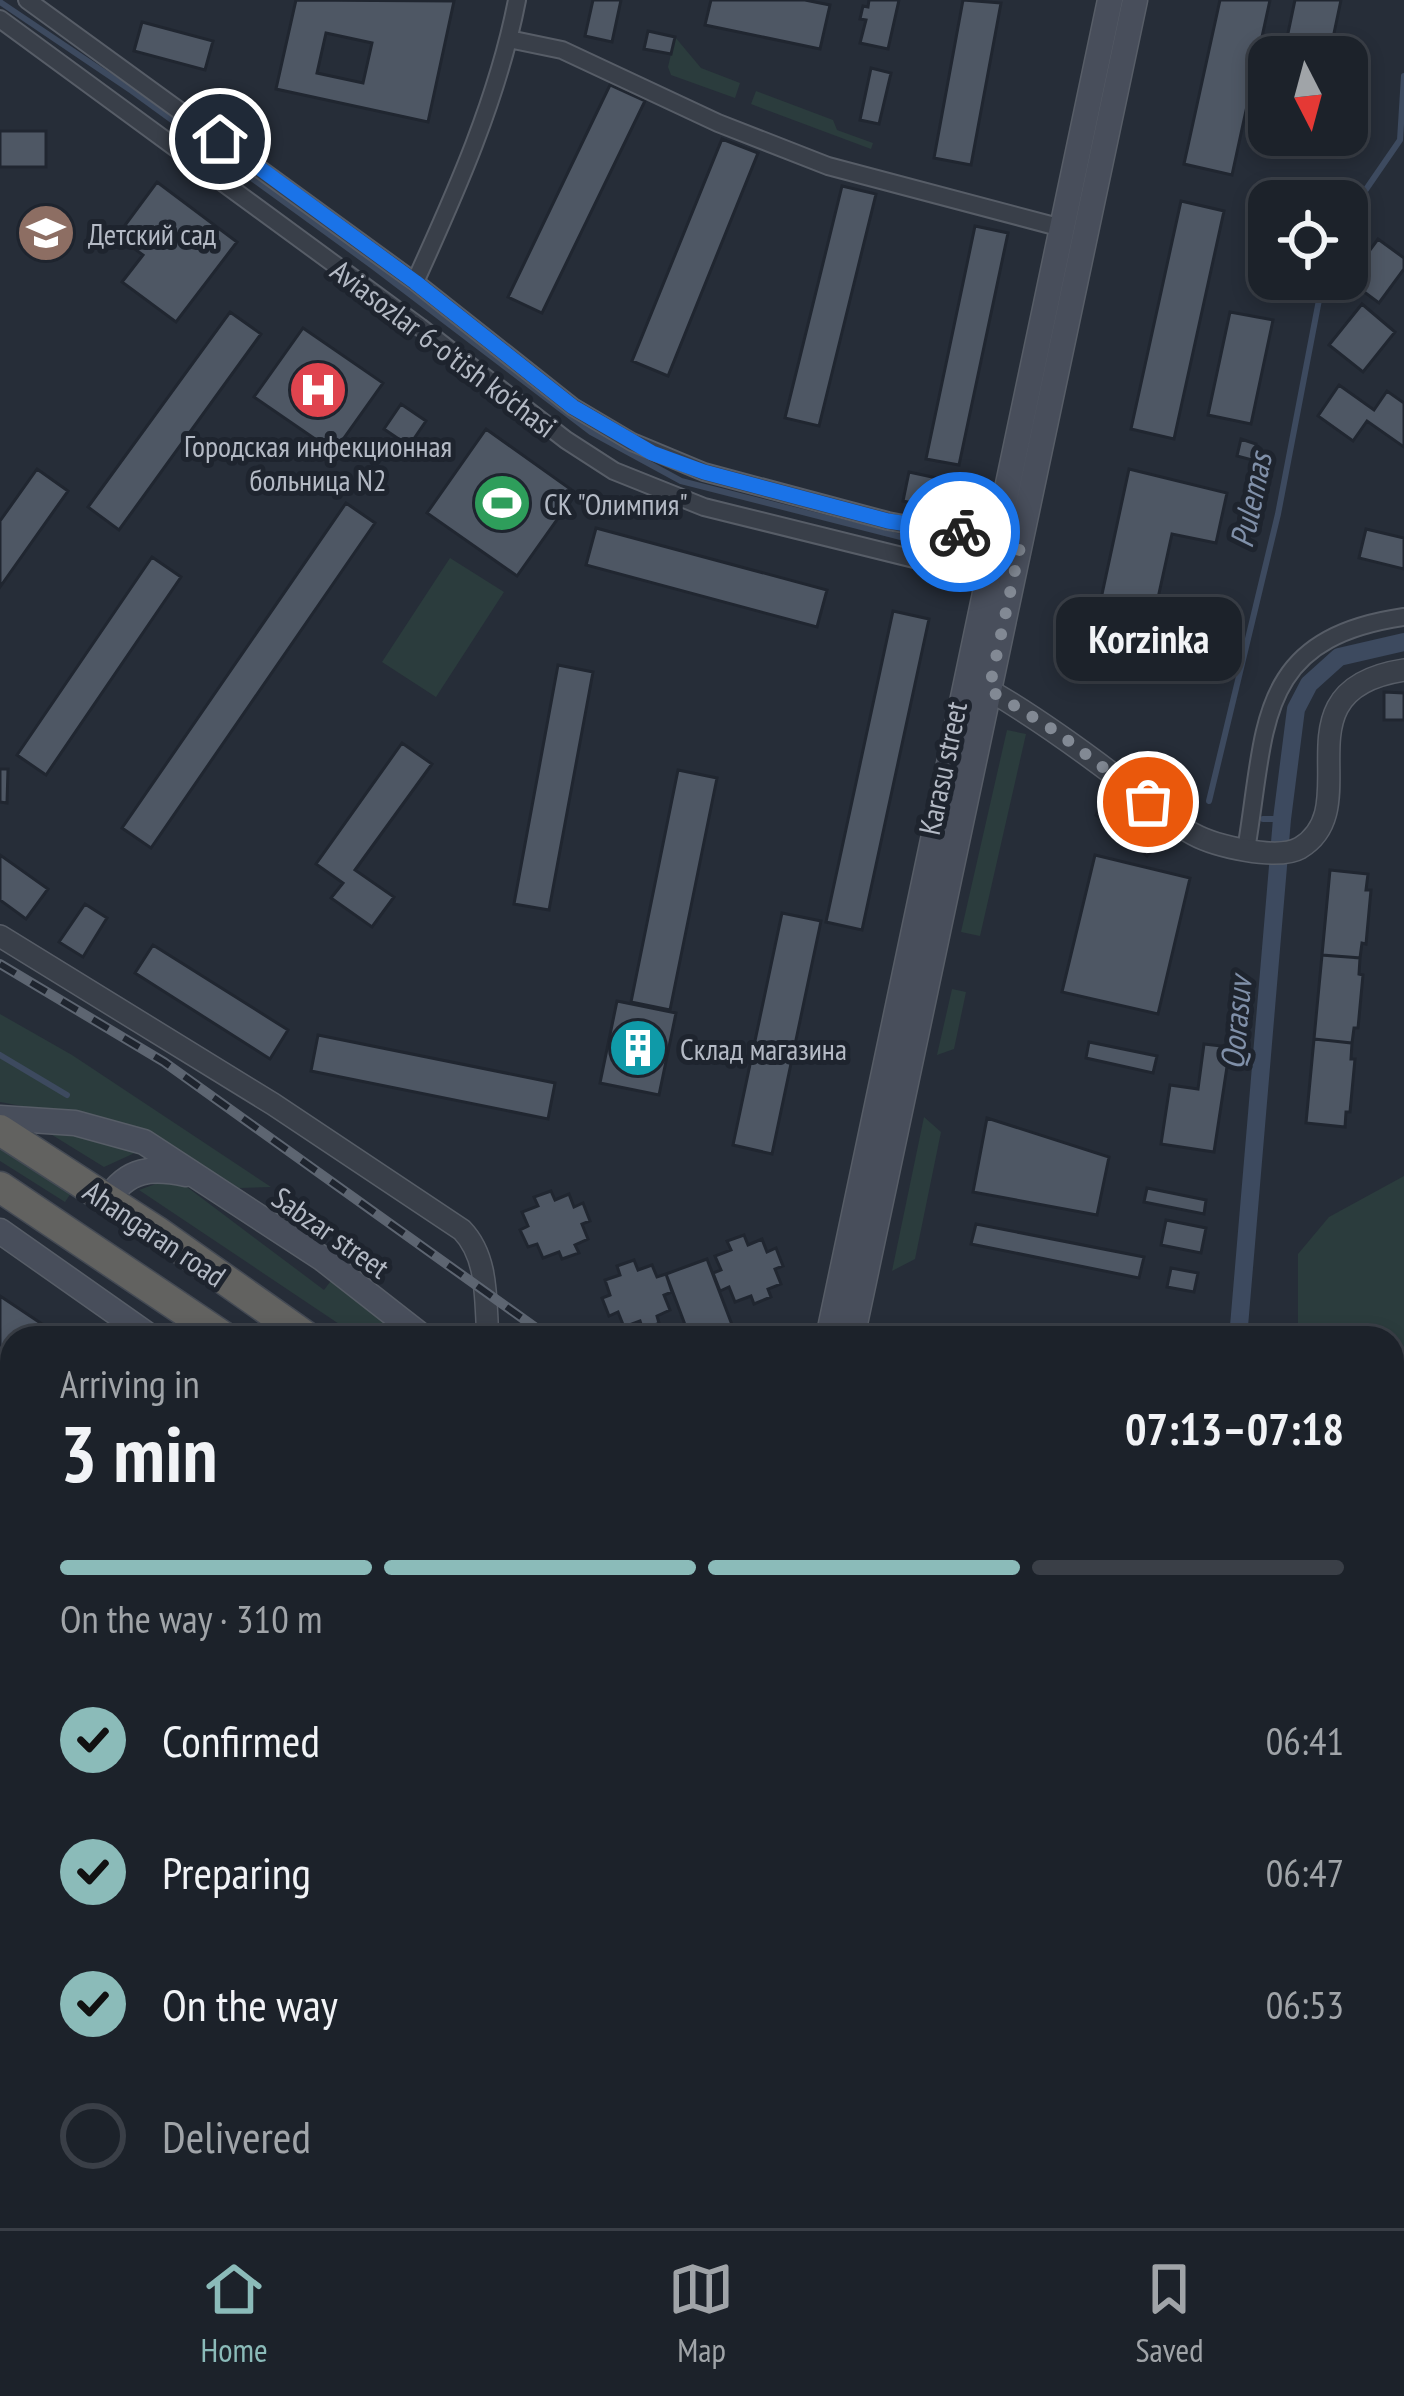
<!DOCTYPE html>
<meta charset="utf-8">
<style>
body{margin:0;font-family:"PT Sans Narrow",sans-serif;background:#292f36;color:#f1f3f6;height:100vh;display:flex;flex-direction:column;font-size:45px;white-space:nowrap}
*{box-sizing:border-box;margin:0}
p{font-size:39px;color:#a0a4a8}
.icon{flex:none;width:66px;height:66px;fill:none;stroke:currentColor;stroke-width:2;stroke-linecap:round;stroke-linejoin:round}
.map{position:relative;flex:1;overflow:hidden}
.sheet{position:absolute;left:0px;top:1326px;width:1404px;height:903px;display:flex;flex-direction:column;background:#1c222a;border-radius:36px 36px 0 0;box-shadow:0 6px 18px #0003,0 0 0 3px #3a3f47}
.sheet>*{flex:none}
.needle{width:78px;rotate:174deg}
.tools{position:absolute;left:1248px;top:36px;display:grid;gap:24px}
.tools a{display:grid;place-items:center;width:120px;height:120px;border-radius:24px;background:#1c222a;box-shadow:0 6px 18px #0003,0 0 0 3px #3a3f47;font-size:60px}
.pin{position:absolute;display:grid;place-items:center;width:102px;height:102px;color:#fff;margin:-51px;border:6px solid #fff;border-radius:50%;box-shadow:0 3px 12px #0007}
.courier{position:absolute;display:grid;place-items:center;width:120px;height:120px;margin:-60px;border:9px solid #1a73e8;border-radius:50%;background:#fff;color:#222;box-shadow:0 3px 15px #0007}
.bubble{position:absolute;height:84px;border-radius:24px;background:#1c222a;box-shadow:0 6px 18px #0003,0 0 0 3px #3a3f47;font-size:39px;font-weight:600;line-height:84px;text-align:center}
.headline em{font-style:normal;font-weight:600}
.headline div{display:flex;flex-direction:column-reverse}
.headline{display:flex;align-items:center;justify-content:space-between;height:204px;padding:0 60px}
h1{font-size:78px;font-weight:600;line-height:90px}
.bar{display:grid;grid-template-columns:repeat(4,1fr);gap:18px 12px;align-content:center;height:144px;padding:0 60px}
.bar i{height:15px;border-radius:9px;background:#3a3f47}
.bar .current{background:#8bbbb9}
.bar p{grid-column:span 4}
ol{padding:0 60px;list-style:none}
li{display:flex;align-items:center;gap:36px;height:132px}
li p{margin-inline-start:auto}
li .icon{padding:12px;border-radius:50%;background:#8bbbb9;color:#111;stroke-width:4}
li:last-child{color:#a0a4a8}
li i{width:66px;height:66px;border:6px solid #3a3f47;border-radius:50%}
.menu{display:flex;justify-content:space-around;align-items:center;height:168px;border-top:3px solid #3a3f47;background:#1c222a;font-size:33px;color:#a0a4a8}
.menu a{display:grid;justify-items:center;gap:6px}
.menu .current{color:#8bbbb9}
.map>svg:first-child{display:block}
</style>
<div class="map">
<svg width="1404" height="2228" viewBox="0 0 1404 2228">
<rect width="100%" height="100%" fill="#262d38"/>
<path fill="#2b3c3d" d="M 675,37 L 701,68 L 740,83 L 735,98 L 671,75 L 668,67 Z
M 756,91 L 833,120 L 837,130 L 873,143 L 871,149 L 751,104 Z
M 450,558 L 504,592 L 436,697 L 382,662 Z
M 1007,730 L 1026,734 L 980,936 L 961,932 Z
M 952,989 L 966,992 L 954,1049 L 937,1055 Z
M 0,1014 L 72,1055 L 271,1187 L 239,1188 L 141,1128 L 0,1102 Z
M 924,1117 L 941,1132 L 915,1259 L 892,1271 Z
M 36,1125 L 139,1151 L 104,1167 Z
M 0,1148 L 71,1193 L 65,1202 L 0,1161 Z
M 1404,1176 L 1404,1393 L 1392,1395 L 1392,1338 L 1298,1338 L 1298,1254 L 1329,1217 Z
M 161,1182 L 183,1184 L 324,1290 L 333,1278 L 412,1338 L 360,1338 L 139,1190 Z
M 1404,1459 L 1404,1603 L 1392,1607 L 1392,1461 Z
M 1404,2066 L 1404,2085 L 1399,2086 L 1404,2215 L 1398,2220 L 1404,2228 L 1355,2228 L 1342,2217 L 1392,2217 L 1392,2067 Z"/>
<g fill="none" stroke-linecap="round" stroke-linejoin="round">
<path stroke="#3d4a5f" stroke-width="6" d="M 0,2 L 132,91 L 374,267 L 591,432 L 681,481 L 940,547
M 1347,217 L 1400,140 L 1404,76
M 1209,801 L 1278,514 L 1323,279
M 1263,819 L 1282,819
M 0,1055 L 67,1095"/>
<path stroke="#3d4a5f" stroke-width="18" d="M 1238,1338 L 1282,819 L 1296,709 L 1309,684 L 1339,657 L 1404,642
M 1088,2228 L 1089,2224"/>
</g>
<path fill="#4e5764" stroke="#202630" stroke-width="3" fill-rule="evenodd" d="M 296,0 L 454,1 L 428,122 L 276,89 ZM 326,33 L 372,43 L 363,83 L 317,73 Z
M 593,0 L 621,0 L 612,42 L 585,36 Z
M 711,0 L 805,0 L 830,5 L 820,49 L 705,25 Z
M 869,0 L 899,0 L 888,49 L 860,43 L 866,20 L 860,19 L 863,6 L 868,7 Z
M 963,0 L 1001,3 L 971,165 L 934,158 Z
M 1220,0 L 1270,0 L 1232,175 L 1184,164 Z
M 1295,0 L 1341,0 L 1329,57 L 1283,57 Z
M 142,22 L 213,41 L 205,70 L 134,51 Z
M 648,31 L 675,37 L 671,54 L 644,49 Z
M 871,68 L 891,73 L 879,124 L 860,120 Z
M 610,85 L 645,101 L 542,313 L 508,297 Z
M 0,131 L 46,131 L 46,167 L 0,167 Z
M 722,139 L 758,153 L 668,376 L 632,361 Z
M 157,182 L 237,242 L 176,322 L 122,282 L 143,255 L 117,236 Z
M 842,186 L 876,194 L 819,426 L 785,418 Z
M 1181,201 L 1224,211 L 1174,439 L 1131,429 Z
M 975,226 L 1008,233 L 959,465 L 926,459 Z
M 1378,239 L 1404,258 L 1404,269 L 1379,303 L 1348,280 Z
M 1362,304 L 1395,332 L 1363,372 L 1329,345 Z
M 230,312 L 261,334 L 119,530 L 88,507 Z
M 1230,312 L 1273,320 L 1251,424 L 1208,415 Z
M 303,328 L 383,383 L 334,452 L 254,397 Z
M 1339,385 L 1374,410 L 1387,391 L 1404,403 L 1404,447 L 1367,421 L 1353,441 L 1318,416 Z
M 401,404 L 426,421 L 409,446 L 384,429 Z
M 486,429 L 576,493 L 517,576 L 427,513 Z
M 1241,439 L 1256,444 L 1252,460 L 1237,456 Z
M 37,469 L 68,491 L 0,587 L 0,521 Z
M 1129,469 L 1227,493 L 1216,543 L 1172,534 L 1144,662 L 1090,650 Z
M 909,472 L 946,480 L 940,509 L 903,501 Z
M 346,503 L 375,523 L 151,848 L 122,828 Z
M 596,528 L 827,590 L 817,627 L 586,565 Z
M 1366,529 L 1404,538 L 1404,569 L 1359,558 Z
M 152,557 L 181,577 L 46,775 L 17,755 Z
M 893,611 L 929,619 L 862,930 L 826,922 Z
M 558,665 L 593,672 L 549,910 L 514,904 Z
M 1384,692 L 1404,693 L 1404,720 L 1384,720 Z
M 402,743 L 432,764 L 355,870 L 394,897 L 372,927 L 331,898 L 343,883 L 316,864 Z
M 0,769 L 8,769 L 7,803 L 0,802 Z
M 678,770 L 717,778 L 670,1010 L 631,1002 Z
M 1110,785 L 1168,831 L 1147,856 L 1096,815 Z
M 0,855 L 48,889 L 26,919 L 0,900 Z
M 1095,855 L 1190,878 L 1158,1014 L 1062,992 Z
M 1330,870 L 1368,874 L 1366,890 L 1371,890 L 1366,944 L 1362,943 L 1360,958 L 1322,955 Z
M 85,904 L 107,918 L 83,957 L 59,942 Z
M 782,913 L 821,921 L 772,1154 L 733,1145 Z
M 153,945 L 288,1030 L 270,1059 L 135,973 Z
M 1322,955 L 1360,958 L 1359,974 L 1363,975 L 1358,1028 L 1354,1028 L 1352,1043 L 1314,1039 Z
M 617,1001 L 676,1013 L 659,1095 L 600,1083 Z
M 318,1035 L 555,1083 L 548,1119 L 311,1071 Z
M 1314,1039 L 1352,1043 L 1351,1059 L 1355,1059 L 1350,1112 L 1346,1112 L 1345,1127 L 1306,1123 Z
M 1089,1042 L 1157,1056 L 1153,1073 L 1086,1058 Z
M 1204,1044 L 1230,1047 L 1214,1152 L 1161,1144 L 1170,1085 L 1198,1089 Z
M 987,1118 L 1109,1157 L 1097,1215 L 973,1192 Z
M 1147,1188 L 1206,1200 L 1204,1214 L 1144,1202 Z
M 551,1191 L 555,1200 L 569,1194 L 574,1207 L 583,1203 L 590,1221 L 582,1224 L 588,1239 L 575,1245 L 579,1253 L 562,1259 L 559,1252 L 543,1258 L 537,1244 L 528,1247 L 520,1230 L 528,1226 L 522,1212 L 538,1206 L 534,1197 Z
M 1166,1220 L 1206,1228 L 1201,1253 L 1161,1245 Z
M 976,1224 L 1144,1257 L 1139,1278 L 971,1244 Z
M 744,1235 L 748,1245 L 762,1239 L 767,1252 L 776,1248 L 783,1266 L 775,1269 L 781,1284 L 768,1289 L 771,1297 L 754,1304 L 751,1296 L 735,1302 L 729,1287 L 720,1291 L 713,1273 L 721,1270 L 715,1256 L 731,1250 L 727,1241 Z
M 707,1259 L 734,1330 L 734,1338 L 690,1338 L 666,1274 Z
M 634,1260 L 638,1270 L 652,1265 L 657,1277 L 666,1274 L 672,1292 L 664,1295 L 670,1310 L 657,1316 L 659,1323 L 643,1330 L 640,1321 L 624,1327 L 618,1312 L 609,1316 L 602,1298 L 610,1295 L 605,1280 L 620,1275 L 617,1266 Z
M 1171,1268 L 1198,1273 L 1194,1292 L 1167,1287 Z
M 0,1296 L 63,1338 L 28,1338 L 20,1332 L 0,1361 Z
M 0,1456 L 12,1465 L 12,1498 L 0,1488 Z
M 0,1579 L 12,1587 L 12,1608 L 0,1626 Z
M 0,1672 L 12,1680 L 12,1770 L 7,1778 L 0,1773 Z
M 0,1794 L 12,1799 L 12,1824 L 5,1834 L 0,1830 Z
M 12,2040 L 12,2114 L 0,2109 L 0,2067 Z
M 0,2179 L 12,2184 L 12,2211 L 7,2221 L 0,2218 Z
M 340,2217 L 388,2217 L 383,2228 L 336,2228 Z
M 517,2217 L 544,2217 L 562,2224 L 560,2228 L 512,2228 Z
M 792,2217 L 837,2217 L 832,2228 L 821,2228 Z
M 904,2217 L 927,2217 L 956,2228 L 900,2228 Z"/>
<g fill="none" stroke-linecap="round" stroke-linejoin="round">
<defs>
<path id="minor" d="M 27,0 L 415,282 L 573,407 L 632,442 L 704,472 L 888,521 L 1007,544
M 0,19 L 420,327 L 566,440 L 614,471 L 704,507 L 999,580
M 509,39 L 562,50 L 718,123 L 828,166 L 1062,228
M 415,282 C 456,192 498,98 517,0
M 1246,850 C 1267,727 1254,639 1404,617"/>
<path id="tertiary" d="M 989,690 C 1035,717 1077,747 1119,779 C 1143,797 1166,820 1193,834 C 1215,846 1277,861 1300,848 C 1370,806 1272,690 1404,670
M 0,936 L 273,1104 L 462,1230 C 489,1258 485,1301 488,1338"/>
<path id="secondary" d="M 0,1118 L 75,1123 L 144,1142 L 323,1259 L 424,1338
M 108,1200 C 127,1168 153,1167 186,1174
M 0,1231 L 152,1338
M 828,1338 L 1110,0
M 852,1338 L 1135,0
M 1151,2217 L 1163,2228"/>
<path id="trunk" d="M 0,1130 L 156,1231 L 308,1338
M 0,1187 L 225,1338
M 1196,2217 L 1213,2228
M 1276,2217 L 1294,2228"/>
</defs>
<use href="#minor" stroke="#575d67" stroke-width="20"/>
<use href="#tertiary" stroke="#575d67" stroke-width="24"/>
<use href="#secondary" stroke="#575d67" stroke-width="27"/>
<use href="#trunk" stroke="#444a54" stroke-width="33"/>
<use href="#minor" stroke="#393f49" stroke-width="16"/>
<use href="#tertiary" stroke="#393f49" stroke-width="21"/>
<use href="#secondary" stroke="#484e5b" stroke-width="24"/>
<use href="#trunk" stroke="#626260" stroke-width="30"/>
<defs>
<path id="rail" d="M 0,964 L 164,1062 L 550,1338
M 1392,1430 L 1404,1428
M 1392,1616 L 1404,1612"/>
</defs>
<use href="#rail" stroke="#5d6571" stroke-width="10"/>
<use href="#rail" stroke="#1e242e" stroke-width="6" stroke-dasharray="18" stroke-linecap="butt"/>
</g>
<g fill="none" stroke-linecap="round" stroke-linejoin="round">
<path stroke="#828994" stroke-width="12" stroke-dasharray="0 21.6" d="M 960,532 L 1020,547 L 989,690 L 1057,732 L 1148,802"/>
<path stroke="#1a73e8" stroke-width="15" d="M 220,139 L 415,282 L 573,407 L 652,453 L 704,472 L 888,521 L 960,532"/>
</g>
<defs>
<symbol id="school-disc" viewBox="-11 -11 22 22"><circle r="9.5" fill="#8d6e63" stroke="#1e242e"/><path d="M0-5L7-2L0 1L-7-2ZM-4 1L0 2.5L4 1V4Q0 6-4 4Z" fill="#fff"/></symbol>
<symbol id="hospital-disc" viewBox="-11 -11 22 22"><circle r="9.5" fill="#e0444e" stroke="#1e242e"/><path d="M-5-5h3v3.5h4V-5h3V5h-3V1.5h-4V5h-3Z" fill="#fff"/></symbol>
<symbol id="stadium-disc" viewBox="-11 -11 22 22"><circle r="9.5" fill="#2e9e5b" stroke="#1e242e"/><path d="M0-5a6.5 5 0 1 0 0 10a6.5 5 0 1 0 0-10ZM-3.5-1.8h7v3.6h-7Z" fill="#fff"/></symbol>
<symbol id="building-disc" viewBox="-11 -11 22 22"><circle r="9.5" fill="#0f9aa8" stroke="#1e242e"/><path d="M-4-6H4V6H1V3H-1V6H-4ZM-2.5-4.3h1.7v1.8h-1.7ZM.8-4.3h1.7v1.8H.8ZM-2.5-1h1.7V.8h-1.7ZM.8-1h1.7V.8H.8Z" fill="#fff"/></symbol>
</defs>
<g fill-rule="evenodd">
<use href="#school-disc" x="13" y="200" width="66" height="66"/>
<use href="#hospital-disc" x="285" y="357" width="66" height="66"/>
<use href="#stadium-disc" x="469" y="470" width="66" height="66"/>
<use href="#building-disc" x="605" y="1015" width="66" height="66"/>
</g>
<g text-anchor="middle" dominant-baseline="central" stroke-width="10" stroke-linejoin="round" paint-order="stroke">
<g font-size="30" fill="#b4bac5" stroke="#1e242e" text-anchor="start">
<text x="88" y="233">Детский сад</text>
<text x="318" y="445" text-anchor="middle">Городская инфекционная<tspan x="318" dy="34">больница N2</tspan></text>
<text x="544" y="503">СК "Олимпия"</text>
<text x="680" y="1048">Склад магазина</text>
</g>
<g font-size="30" fill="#b4bac5" stroke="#1e242e">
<text transform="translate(444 348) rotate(37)">Aviasozlar 6-o'tish ko'chasi</text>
<text transform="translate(942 768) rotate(-78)">Karasu street</text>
<text transform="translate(331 1232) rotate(35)">Sabzar street</text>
<text transform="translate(155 1233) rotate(34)">Ahangaran road</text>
</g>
<g font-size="33" font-style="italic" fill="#8090a9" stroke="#1e242e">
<text transform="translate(1250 500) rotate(-78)">Pulemas</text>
<text transform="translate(1235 1023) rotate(-85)">Qorasuv</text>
</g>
</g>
</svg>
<div class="tools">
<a><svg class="needle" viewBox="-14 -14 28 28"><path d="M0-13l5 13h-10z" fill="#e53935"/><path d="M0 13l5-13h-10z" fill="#a0a4a8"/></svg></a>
<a><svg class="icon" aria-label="locate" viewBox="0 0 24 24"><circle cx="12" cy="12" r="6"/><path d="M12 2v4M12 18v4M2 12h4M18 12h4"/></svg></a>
</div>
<div class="pin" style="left:1148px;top:802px;background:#ea580c"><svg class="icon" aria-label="bag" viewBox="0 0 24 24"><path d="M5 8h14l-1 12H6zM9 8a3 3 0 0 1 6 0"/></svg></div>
<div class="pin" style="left:220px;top:139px;background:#1f2937"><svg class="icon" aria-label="home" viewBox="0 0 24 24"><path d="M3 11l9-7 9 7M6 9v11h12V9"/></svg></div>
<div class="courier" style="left:960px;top:532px"><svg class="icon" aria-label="bike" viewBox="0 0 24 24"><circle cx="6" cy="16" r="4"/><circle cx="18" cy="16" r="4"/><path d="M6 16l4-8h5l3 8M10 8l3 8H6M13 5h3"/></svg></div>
<div class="bubble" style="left:1056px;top:597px;width:186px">Korzinka</div>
<section class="sheet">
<div class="headline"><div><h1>3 min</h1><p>Arriving in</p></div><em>07:13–07:18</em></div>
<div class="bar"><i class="current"></i><i class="current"></i><i class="current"></i><i></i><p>On the way · 310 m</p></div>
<ol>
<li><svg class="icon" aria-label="check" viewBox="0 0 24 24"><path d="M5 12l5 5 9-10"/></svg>Confirmed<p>06:41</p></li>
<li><svg class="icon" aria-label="check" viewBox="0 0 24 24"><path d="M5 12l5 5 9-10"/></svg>Preparing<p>06:47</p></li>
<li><svg class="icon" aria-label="check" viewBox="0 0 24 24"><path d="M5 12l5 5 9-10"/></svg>On the way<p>06:53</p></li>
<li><i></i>Delivered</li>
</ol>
</section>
</div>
<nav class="menu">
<a class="current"><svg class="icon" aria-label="home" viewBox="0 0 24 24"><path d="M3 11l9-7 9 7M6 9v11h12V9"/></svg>Home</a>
<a><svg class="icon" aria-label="map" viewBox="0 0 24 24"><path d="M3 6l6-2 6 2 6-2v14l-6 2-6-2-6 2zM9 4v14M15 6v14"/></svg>Map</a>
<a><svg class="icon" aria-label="saved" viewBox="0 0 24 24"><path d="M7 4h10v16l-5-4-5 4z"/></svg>Saved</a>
</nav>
